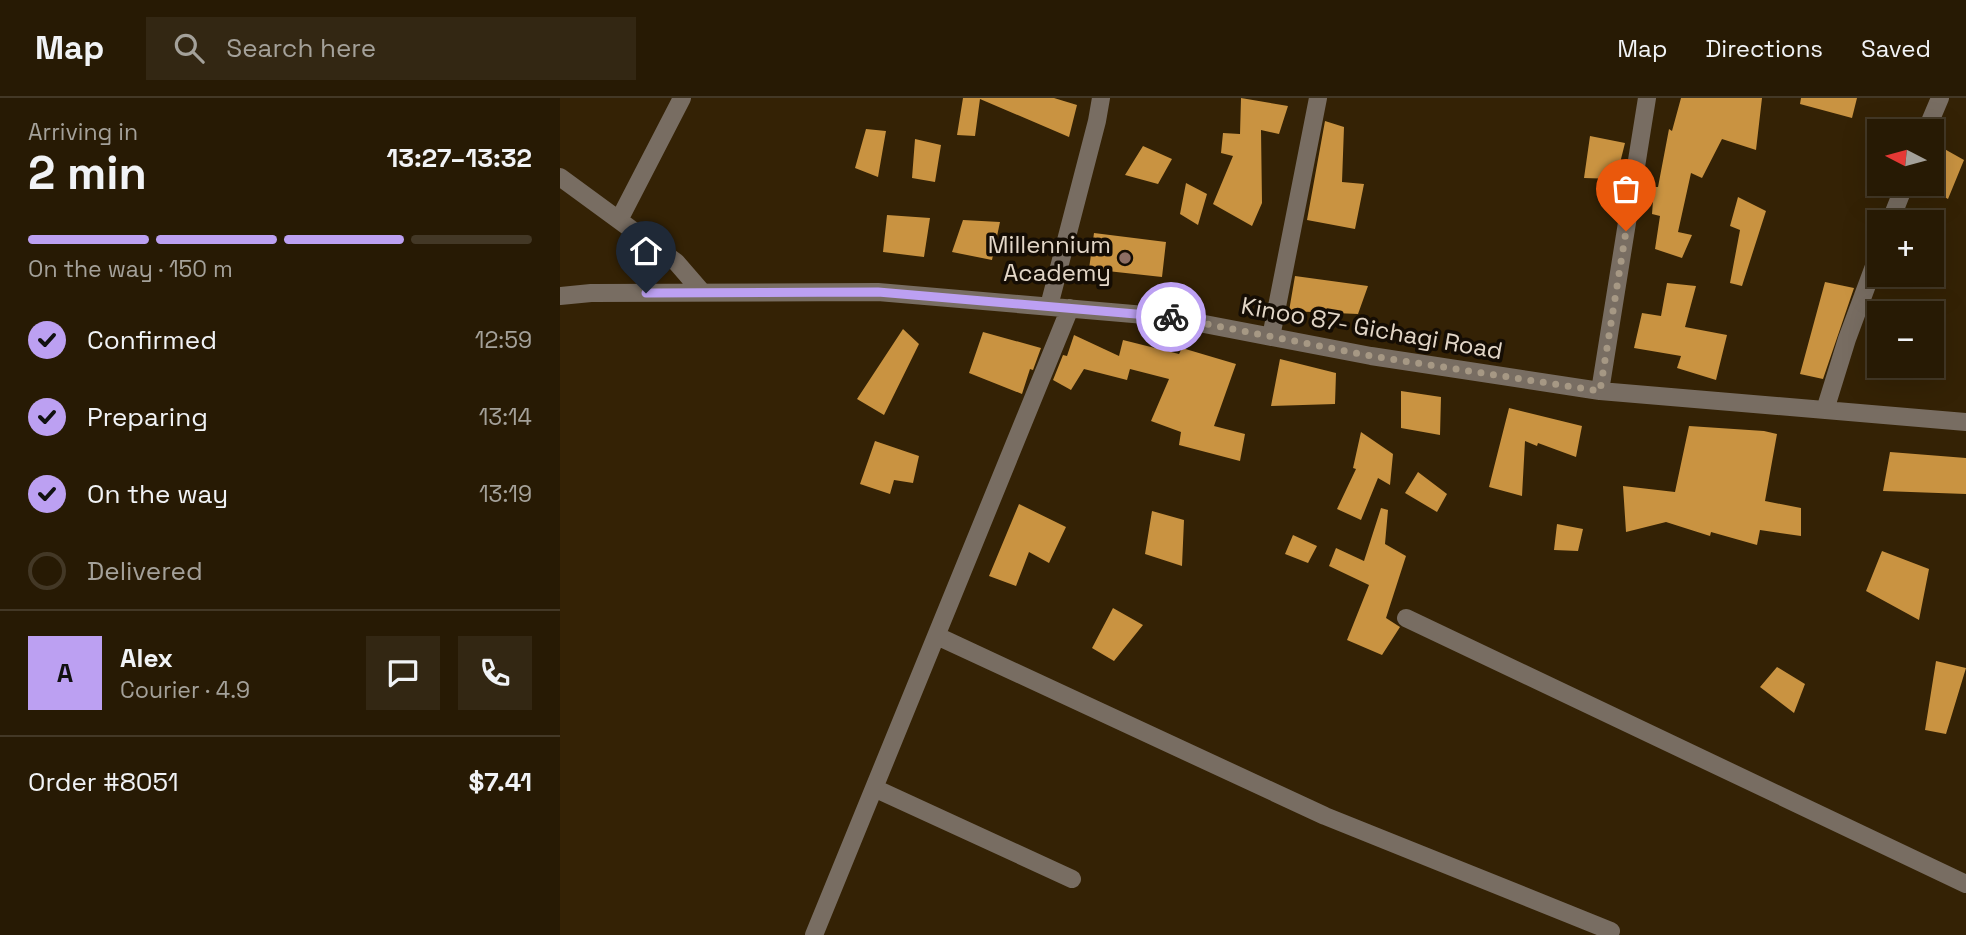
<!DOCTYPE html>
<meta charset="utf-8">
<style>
body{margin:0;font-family:"Space Grotesk",sans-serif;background:#332713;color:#f1f3f6;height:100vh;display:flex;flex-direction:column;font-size:26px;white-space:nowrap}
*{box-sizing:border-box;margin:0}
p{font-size:23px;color:#a4a19a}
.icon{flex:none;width:38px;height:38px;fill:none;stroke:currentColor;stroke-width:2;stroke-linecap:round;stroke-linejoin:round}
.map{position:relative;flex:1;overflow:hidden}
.sheet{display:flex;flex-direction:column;background:#271a04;width:560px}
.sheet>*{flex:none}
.needle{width:46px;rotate:276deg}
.fabs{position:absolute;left:1307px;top:21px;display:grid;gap:14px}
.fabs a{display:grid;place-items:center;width:77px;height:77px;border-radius:0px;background:#271a04;box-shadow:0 7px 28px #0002,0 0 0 2px #433826;font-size:35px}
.pin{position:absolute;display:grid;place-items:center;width:60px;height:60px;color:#fff;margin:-72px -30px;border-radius:50% 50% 50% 0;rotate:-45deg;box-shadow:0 0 7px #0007}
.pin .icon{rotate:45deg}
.courier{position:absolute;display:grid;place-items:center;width:70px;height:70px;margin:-35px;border:5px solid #bca0f2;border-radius:50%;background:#fff;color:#222;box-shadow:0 2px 9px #0007}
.overview em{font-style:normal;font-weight:700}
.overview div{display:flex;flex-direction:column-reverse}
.overview{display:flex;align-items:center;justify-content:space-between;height:119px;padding:0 28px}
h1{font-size:46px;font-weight:700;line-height:52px}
.bar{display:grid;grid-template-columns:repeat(4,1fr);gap:10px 7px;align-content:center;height:84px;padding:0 28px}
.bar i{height:9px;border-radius:5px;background:#433826}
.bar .active{background:#bca0f2}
.bar p{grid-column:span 4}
.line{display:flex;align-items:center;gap:18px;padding:0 28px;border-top:2px solid #433826}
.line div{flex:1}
.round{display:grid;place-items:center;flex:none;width:74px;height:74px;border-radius:0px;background:#332713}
ol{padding:0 28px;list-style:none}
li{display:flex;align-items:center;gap:21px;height:77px}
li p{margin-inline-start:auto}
li .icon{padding:7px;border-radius:50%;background:#bca0f2;color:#111;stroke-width:4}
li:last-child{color:#a4a19a}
li i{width:38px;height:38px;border:4px solid #433826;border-radius:50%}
header{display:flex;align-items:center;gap:42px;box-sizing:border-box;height:98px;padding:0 35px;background:#271a04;border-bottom:2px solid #433826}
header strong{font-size:33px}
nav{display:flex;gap:38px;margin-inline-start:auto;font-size:24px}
.search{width:490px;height:63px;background:#332713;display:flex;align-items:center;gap:18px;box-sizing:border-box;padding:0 24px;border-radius:0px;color:#a4a19a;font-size:26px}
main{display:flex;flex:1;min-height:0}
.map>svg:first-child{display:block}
</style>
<header>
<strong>Map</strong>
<div class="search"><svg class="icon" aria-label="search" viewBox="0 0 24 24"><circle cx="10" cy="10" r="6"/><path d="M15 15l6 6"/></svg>Search here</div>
<nav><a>Map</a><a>Directions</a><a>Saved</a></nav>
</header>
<main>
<section class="sheet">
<div class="overview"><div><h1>2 min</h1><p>Arriving in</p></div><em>13:27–13:32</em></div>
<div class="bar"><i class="active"></i><i class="active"></i><i class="active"></i><i></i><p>On the way · 150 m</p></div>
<ol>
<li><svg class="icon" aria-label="check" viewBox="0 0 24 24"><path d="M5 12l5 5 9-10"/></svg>Confirmed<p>12:59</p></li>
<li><svg class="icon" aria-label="check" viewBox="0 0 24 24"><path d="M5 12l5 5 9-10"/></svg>Preparing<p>13:14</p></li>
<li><svg class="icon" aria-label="check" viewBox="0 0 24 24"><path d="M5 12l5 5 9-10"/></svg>On the way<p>13:19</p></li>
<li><i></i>Delivered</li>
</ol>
<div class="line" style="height:126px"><b class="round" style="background:#bca0f2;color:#111">A</b><div><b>Alex</b><p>Courier · 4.9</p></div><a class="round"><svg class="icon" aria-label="chat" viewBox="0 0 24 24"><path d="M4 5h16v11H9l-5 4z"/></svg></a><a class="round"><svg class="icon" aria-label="phone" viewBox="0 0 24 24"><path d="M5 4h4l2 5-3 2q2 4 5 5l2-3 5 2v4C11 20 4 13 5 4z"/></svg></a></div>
<div class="line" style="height:91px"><div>Order #8051</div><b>$7.41</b></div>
</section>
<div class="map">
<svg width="1406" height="837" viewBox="0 0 1406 837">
<rect width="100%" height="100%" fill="#342205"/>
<path fill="#c99341" d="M 403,0 L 494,0 L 517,7 L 509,39 L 420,1 L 415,38 L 397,37 Z
M 681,0 L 728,8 L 719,36 L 701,32 L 702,105 L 692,128 L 653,106 L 673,58 L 661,55 L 663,35 L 680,36 Z
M 1121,0 L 1202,0 L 1196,52 L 1162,41 L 1142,80 L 1131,75 L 1118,134 L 1132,137 L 1122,160 L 1095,151 L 1100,118 L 1092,116 L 1094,89 L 1098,89 L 1109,31 L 1112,33 Z
M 1241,0 L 1297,0 L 1292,20 L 1240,6 Z
M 765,23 L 784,29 L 782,84 L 804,86 L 795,131 L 747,122 Z
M 306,31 L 326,33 L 318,79 L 295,70 Z
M 1030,38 L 1065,45 L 1056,81 L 1024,80 Z
M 355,41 L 381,47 L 375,84 L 352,80 Z
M 1372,44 L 1404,62 L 1388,101 L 1372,92 Z
M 583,48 L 612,61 L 598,86 L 565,77 Z
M 626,85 L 647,96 L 638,127 L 620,116 Z
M 1178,99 L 1206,113 L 1182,188 L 1170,185 L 1180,132 L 1170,128 Z
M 327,117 L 370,120 L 364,159 L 323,154 Z
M 403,122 L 440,124 L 432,162 L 392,154 Z
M 534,135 L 606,144 L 602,179 L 529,171 Z
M 735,178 L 808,188 L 798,216 L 729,213 Z
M 1265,184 L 1294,190 L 1263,281 L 1240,276 Z
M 1107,185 L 1136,188 L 1125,229 L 1167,237 L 1156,282 L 1117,270 L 1121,258 L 1074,250 L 1082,215 L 1101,218 Z
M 343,231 L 359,246 L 324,317 L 297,301 Z
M 423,234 L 481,250 L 473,272 L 470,271 L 462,296 L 409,275 Z
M 514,237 L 559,258 L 563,242 L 619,256 L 622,250 L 676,266 L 654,328 L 685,336 L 680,363 L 619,347 L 621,334 L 591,323 L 609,281 L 570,271 L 567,282 L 524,271 L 511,292 L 493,282 L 503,257 L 507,258 Z
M 720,261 L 776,275 L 775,306 L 711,308 Z
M 841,293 L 881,299 L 880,337 L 841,330 Z
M 949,310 L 1022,328 L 1016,359 L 978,345 L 977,348 L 965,343 L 962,398 L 929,389 Z
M 1129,328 L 1204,333 L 1217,336 L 1205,403 L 1241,410 L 1241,438 L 1200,432 L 1197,447 L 1151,434 L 1150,438 L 1106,424 L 1066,434 L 1063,388 L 1115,394 Z
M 801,334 L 833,356 L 830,387 L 818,380 L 801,422 L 777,411 L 796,371 L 793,370 Z
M 315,343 L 359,358 L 353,385 L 334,382 L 330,396 L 300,386 Z
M 1330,354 L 1406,360 L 1406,396 L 1323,393 Z
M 858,374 L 887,396 L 877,414 L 845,395 Z
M 459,406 L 506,429 L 489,465 L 469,454 L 456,488 L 429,478 Z
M 821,410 L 828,412 L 825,446 L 846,458 L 826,520 L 840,529 L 822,557 L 787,542 L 809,487 L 769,468 L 776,450 L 804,463 Z
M 592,413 L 624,422 L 622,468 L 585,456 Z
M 997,426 L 1023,431 L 1018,453 L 994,452 Z
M 733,437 L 757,448 L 748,465 L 725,456 Z
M 1322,453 L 1369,471 L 1359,522 L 1306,493 Z
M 553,510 L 583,527 L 554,563 L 532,550 Z
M 1376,563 L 1406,570 L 1386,636 L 1365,632 Z
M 1217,569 L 1245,586 L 1234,615 L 1200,589 Z"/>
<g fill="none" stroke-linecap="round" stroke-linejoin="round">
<path stroke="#786d62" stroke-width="18" d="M 1366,33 L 1380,0
M 0,79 L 116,164 L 142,194
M 59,122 L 122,0
M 1330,124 L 1345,86
M 0,198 L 31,195 L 318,194 L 608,219 L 811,258 L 1040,293 L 1406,324
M 489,208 L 537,23 L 541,0
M 711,239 L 758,0
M 1040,293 L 1087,0
M 1265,312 L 1287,241 L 1320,152
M 846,520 L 1406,786
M 377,538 L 765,718 L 1051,833
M 314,690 L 512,781
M 254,837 L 510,210"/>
</g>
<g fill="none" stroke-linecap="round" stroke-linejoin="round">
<path stroke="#a69884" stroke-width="7" stroke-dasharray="0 12.6" d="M 611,219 L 811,258 L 1040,293 L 1066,133"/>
<path stroke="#bca0f2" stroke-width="9" d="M 86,195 L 318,194 L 611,219"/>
</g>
<circle fill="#8d6e63" stroke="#150d04" stroke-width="2.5" cx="565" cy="160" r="7"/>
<g text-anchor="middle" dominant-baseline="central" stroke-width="7" stroke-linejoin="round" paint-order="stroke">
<g font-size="24" fill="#e3d7c8" stroke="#150d04" text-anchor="end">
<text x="551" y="146">Millennium<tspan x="551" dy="28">Academy</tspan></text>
</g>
<g font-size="24" fill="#e3d7c8" stroke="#150d04">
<text transform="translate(812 230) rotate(10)">Kinoo 87- Gichagi Road</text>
</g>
</g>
</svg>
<div class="fabs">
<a><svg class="needle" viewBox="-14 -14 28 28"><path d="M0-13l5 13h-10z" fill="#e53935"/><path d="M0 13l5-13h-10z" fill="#a4a19a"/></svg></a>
<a>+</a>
<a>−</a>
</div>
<div class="pin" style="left:1066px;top:133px;background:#ea580c"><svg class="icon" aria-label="bag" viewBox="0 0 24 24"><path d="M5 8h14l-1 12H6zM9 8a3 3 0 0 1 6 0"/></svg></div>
<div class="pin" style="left:86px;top:195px;background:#1f2937"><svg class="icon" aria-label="home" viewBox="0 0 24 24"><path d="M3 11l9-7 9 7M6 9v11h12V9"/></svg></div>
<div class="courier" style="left:611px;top:219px"><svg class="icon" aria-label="bike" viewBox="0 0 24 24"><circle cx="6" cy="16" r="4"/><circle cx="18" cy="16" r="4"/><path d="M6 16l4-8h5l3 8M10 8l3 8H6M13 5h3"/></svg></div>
</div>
</main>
